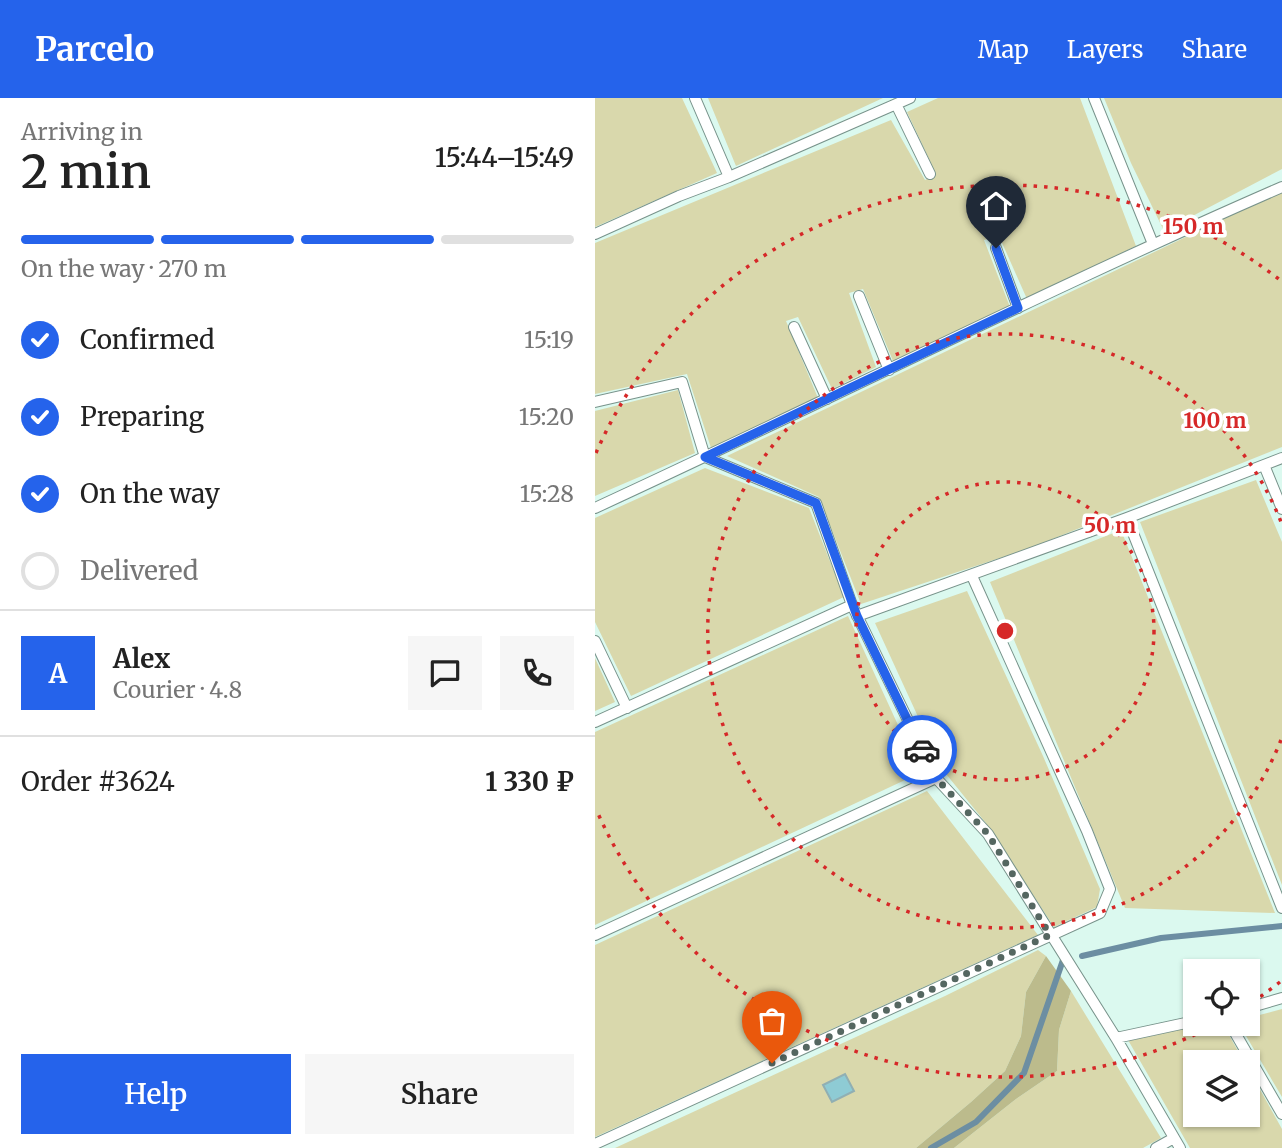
<!DOCTYPE html>
<meta charset="utf-8">
<style>
body{margin:0;font-family:Merriweather,serif;background:#f6f6f6;color:#222;height:100vh;display:flex;flex-direction:column;font-size:26px;white-space:nowrap}
*{box-sizing:border-box;margin:0}
p{font-size:23px;color:#767676}
.icon{flex:none;width:38px;height:38px;fill:none;stroke:currentColor;stroke-width:2;stroke-linecap:round;stroke-linejoin:round}
.map{position:relative;flex:1;overflow:hidden}
.details{display:flex;flex-direction:column;background:#fff;width:595px}
.details>*{flex:none}
.buttons{position:absolute;left:588px;top:861px;display:grid;gap:14px}
.buttons a{display:grid;place-items:center;width:77px;height:77px;border-radius:0px;background:#fff;box-shadow:0 2px 5px #0004;font-size:35px}
.pin{position:absolute;display:grid;place-items:center;width:60px;height:60px;color:#fff;margin:-72px -30px;border-radius:50% 50% 50% 0;rotate:-45deg;box-shadow:0 0 7px #0007}
.pin .icon{rotate:45deg}
.courier{position:absolute;display:grid;place-items:center;width:70px;height:70px;margin:-35px;border:5px solid #2563eb;border-radius:50%;background:#fff;color:#222;box-shadow:0 2px 9px #0007}
.headline em{font-style:normal;font-weight:600}
.headline div{display:flex;flex-direction:column-reverse}
.headline{display:flex;align-items:center;justify-content:space-between;height:119px;padding:0 21px}
h1{font-size:46px;font-weight:600;line-height:52px}
.bar{display:grid;grid-template-columns:repeat(4,1fr);gap:10px 7px;align-content:center;height:84px;padding:0 21px}
.bar i{height:9px;border-radius:5px;background:#e0e0e0}
.bar .on{background:#2563eb}
.bar p{grid-column:span 4}
.line{display:flex;align-items:center;gap:18px;padding:0 21px;border-top:2px solid #e0e0e0}
.line div{flex:1}
.round{display:grid;place-items:center;flex:none;width:74px;height:74px;border-radius:0px;background:#f6f6f6}
ol{padding:0 21px;list-style:none}
li{display:flex;align-items:center;gap:21px;height:77px}
li p{margin-inline-start:auto}
li .icon{padding:7px;border-radius:50%;background:#2563eb;color:#fff;stroke-width:4}
li:last-child{color:#767676}
li i{width:38px;height:38px;border:4px solid #e0e0e0;border-radius:50%}
.primary-button{display:flex;gap:14px;margin-top:auto;padding:14px 21px}
.primary-button a{flex:1;height:80px;border-radius:0px;background:#2563eb;color:#fff;font-size:28px;font-weight:600;line-height:80px;text-align:center}
.primary-button a+a{background:#f6f6f6;color:#222}
header{display:flex;align-items:center;gap:42px;box-sizing:border-box;height:98px;padding:0 35px;background:#2563eb;color:#fff}
header strong{font-size:33px}
nav{display:flex;gap:38px;margin-inline-start:auto;font-size:24px}
main{display:flex;flex:1;min-height:0}
.map>svg:first-child{display:block}
</style>
<header>
<strong>Parcelo</strong>
<nav><a>Map</a><a>Layers</a><a>Share</a></nav>
</header>
<main>
<section class="details">
<div class="headline"><div><h1>2 min</h1><p>Arriving in</p></div><em>15:44–15:49</em></div>
<div class="bar"><i class="on"></i><i class="on"></i><i class="on"></i><i></i><p>On the way · 270 m</p></div>
<ol>
<li><svg class="icon" aria-label="check" viewBox="0 0 24 24"><path d="M5 12l5 5 9-10"/></svg>Confirmed<p>15:19</p></li>
<li><svg class="icon" aria-label="check" viewBox="0 0 24 24"><path d="M5 12l5 5 9-10"/></svg>Preparing<p>15:20</p></li>
<li><svg class="icon" aria-label="check" viewBox="0 0 24 24"><path d="M5 12l5 5 9-10"/></svg>On the way<p>15:28</p></li>
<li><i></i>Delivered</li>
</ol>
<div class="line" style="height:126px"><b class="round" style="background:#2563eb;color:#fff">A</b><div><b>Alex</b><p>Courier · 4.8</p></div><a class="round"><svg class="icon" aria-label="chat" viewBox="0 0 24 24"><path d="M4 5h16v11H9l-5 4z"/></svg></a><a class="round"><svg class="icon" aria-label="phone" viewBox="0 0 24 24"><path d="M5 4h4l2 5-3 2q2 4 5 5l2-3 5 2v4C11 20 4 13 5 4z"/></svg></a></div>
<div class="line" style="height:91px"><div>Order #3624</div><b>1 330 ₽</b></div>
<div class="primary-button"><a>Help</a><a>Share</a></div>
</section>
<div class="map">
<svg width="687" height="1050" viewBox="0 0 687 1050">
<rect width="100%" height="100%" fill="#dbf9ef"/>
<path fill="#d9d8ac" d="M 0,0 L 87,0 L 122,75 L 0,129 Z
M 113,0 L 288,0 L 141,68 Z
M 343,0 L 485,0 L 541,148 L 432,201 L 404,138 L 389,142 L 415,209 L 298,263 L 268,191 L 254,195 L 281,269 L 237,291 L 203,219 L 191,223 L 223,300 L 116,350 L 92,276 L 0,296 L 0,145 L 296,22 L 330,82 L 341,76 L 312,14 Z
M 509,0 L 687,0 L 687,71 L 569,133 L 536,65 Z
M 687,93 L 687,349 L 435,450 L 266,506 L 224,399 L 132,358 Z
M 83,292 L 100,355 L 0,398 L 0,313 Z
M 110,370 L 214,410 L 249,499 L 36,598 L 0,524 L 0,420 Z
M 661,382 L 687,444 L 687,787 L 545,424 Z
M 526,432 L 680,815 L 530,810 L 395,484 Z
M 372,493 L 448,658 L 505,791 L 502,809 L 459,829 L 390,724 L 347,671 L 280,525 Z
M 253,518 L 325,675 L 0,827 L 0,634 Z
M 0,560 L 20,604 L 0,613 Z
M 332,693 L 443,837 L 0,1039 L 0,847 Z
M 443,852 L 451,858 L 431,894 L 426,938 L 410,973 L 376,1004 L 321,1050 L 20,1050 L 350,898 Z
M 476,893 L 566,1040 L 548,1050 L 359,1050 L 421,1001 L 462,973 L 464,932 Z
M 687,911 L 687,999 L 644,926 L 653,926 L 653,920 Z
M 613,926 L 628,926 L 649,964 L 600,964 L 600,1017 L 653,1017 L 653,970 L 687,1031 L 687,1050 L 595,1050 L 533,942 Z"/>
<path fill="#bcbb8c" d="M 451,858 L 476,893 L 464,932 L 462,973 L 421,1001 L 359,1050 L 321,1050 L 376,1004 L 410,973 L 426,938 L 431,894 Z"/>
<g fill="none" stroke-linecap="round" stroke-linejoin="round">
<path stroke="#6c8ea2" stroke-width="6" d="M 487,858 L 566,840 L 687,828
M 336,1050 L 381,1024 L 429,975 L 468,862"/>
</g>
<path fill="#8ecbd4" stroke="#90afb3" stroke-width="2" d="M 250,976 L 259,993 L 237,1004 L 228,987 Z"/>
<g fill="none" stroke-linecap="round" stroke-linejoin="round">
<defs>
<path id="service" d="M 100,0 L 134,79
M 499,0 L 558,146
M 301,6 L 335,76
M 0,136 L 84,98 L 134,79 L 315,0
M 401,150 L 423,210
M 264,198 L 294,272
M 199,229 L 232,301
M 0,304 L 87,284 L 110,359 L 221,405 L 257,507
M 669,367 L 687,411
M 0,410 C 230,304 455,190 687,89
M 532,420 L 687,810
M 262,518 L 532,420 L 687,360
M 0,543 L 32,610
M 0,624 L 257,507 L 341,680
M 0,837 L 341,680 L 393,736 L 521,940 L 585,1050
M 653,910 L 687,900
M 635,926 L 687,1016
M 521,940 L 600,923
M 0,1046 L 505,815 L 515,791 L 492,733 L 377,478
M 561,1050 L 579,1040"/>
</defs>
<use href="#service" stroke="#78938b" stroke-width="12"/>
<use href="#service" stroke="#fff" stroke-width="10"/>
</g>
<g fill="none" stroke-linecap="round" stroke-linejoin="round">
<path stroke="#556761" stroke-width="7" stroke-dasharray="0 12.6" d="M 177,965 L 455,837 L 393,736 L 341,680 L 327,652"/>
<path stroke="#2563eb" stroke-width="9" d="M 327,652 L 262,518 L 221,405 L 110,359 L 423,210 L 401,150"/>
</g>
<g fill="none" stroke="#d62828" stroke-width="3.5" stroke-dasharray="3.5 7">
<circle cx="410" cy="533" r="149"/>
<path d="M686 642A297 297 0 1 1 686 424"/>
<path d="M685 884A446 446 0 0 1 653 907M619 927A446 446 0 0 1 1 711M1 355A446 446 0 0 1 685 182"/>
</g>
<circle cx="410" cy="533" r="10" fill="#d62828" stroke="#fff" stroke-width="3.5"/>
<g font-size="21" text-anchor="middle" font-weight="bold" fill="#d62828" stroke="#fff" stroke-width="7" stroke-linejoin="round" paint-order="stroke">
<text x="598" y="136">150 m</text>
<text x="620" y="330">100 m</text>
<text x="515" y="435">50 m</text>
</g>
</svg>
<div class="buttons">
<a><svg class="icon" aria-label="locate" viewBox="0 0 24 24"><circle cx="12" cy="12" r="6"/><path d="M12 2v4M12 18v4M2 12h4M18 12h4"/></svg></a>
<a><svg class="icon" aria-label="layers" viewBox="0 0 24 24"><path d="M12 4l9 5-9 5-9-5zM3 14l9 5 9-5"/></svg></a>
</div>
<div class="pin" style="left:177px;top:965px;background:#ea580c"><svg class="icon" aria-label="bag" viewBox="0 0 24 24"><path d="M5 8h14l-1 12H6zM9 8a3 3 0 0 1 6 0"/></svg></div>
<div class="pin" style="left:401px;top:150px;background:#1f2937"><svg class="icon" aria-label="home" viewBox="0 0 24 24"><path d="M3 11l9-7 9 7M6 9v11h12V9"/></svg></div>
<div class="courier" style="left:327px;top:652px"><svg class="icon" aria-label="car" viewBox="0 0 24 24"><path d="M5 17H2v-5l4-1 3-4h7l3 4 3 1v5h-3M9 17h6M6 11h13"/><circle cx="7" cy="17" r="2"/><circle cx="17" cy="17" r="2"/></svg></div>
</div>
</main>
